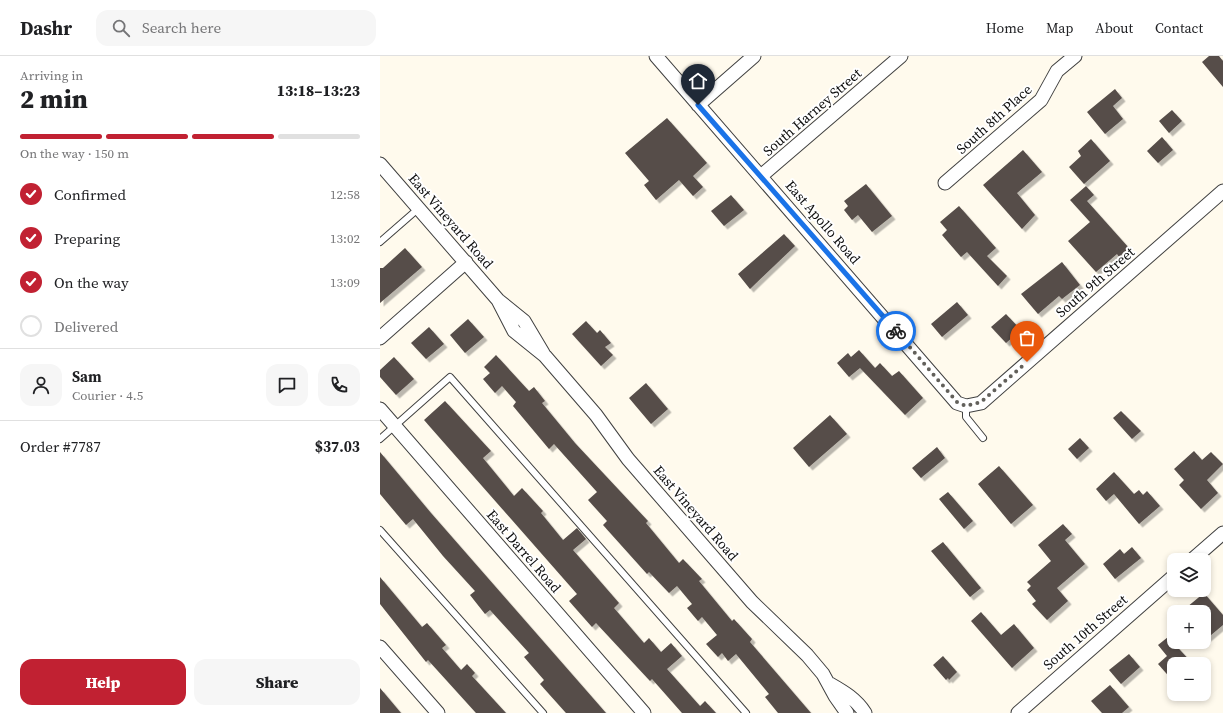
<!DOCTYPE html>
<meta charset="utf-8">
<style>
body{margin:0;font-family:"Source Serif 4",serif;background:#f6f6f6;color:#202124;height:100vh;display:flex;flex-direction:column;font-size:15px;white-space:nowrap}
*{box-sizing:border-box;margin:0}
p{font-size:13px;color:#757577}
.icon{flex:none;width:22px;height:22px;fill:none;stroke:currentColor;stroke-width:2;stroke-linecap:round;stroke-linejoin:round}
.map{position:relative;flex:1;overflow:hidden}
.panel{display:flex;flex-direction:column;background:#fff;width:380px}
.panel>*{flex:none}
.controls{position:absolute;left:787px;top:497px;display:grid;gap:8px}
.controls a{display:grid;place-items:center;width:44px;height:44px;border-radius:8px;background:#fff;box-shadow:0 2px 6px #0003;font-size:20px}
.pin{position:absolute;display:grid;place-items:center;width:34px;height:34px;color:#fff;margin:-41px -17px;border-radius:50% 50% 50% 0;rotate:-45deg;box-shadow:0 0 4px #0007}
.pin .icon{rotate:45deg}
.courier{position:absolute;display:grid;place-items:center;width:40px;height:40px;margin:-20px;border:3px solid #1a73e8;border-radius:50%;background:#fff;color:#222;box-shadow:0 1px 5px #0007}
.overview em{font-style:normal;font-weight:800}
.overview div{display:flex;flex-direction:column-reverse}
.overview{display:flex;align-items:center;justify-content:space-between;height:68px;padding:0 20px}
h1{font-size:26px;font-weight:800;line-height:30px}
.bar{display:grid;grid-template-columns:repeat(4,1fr);gap:6px 4px;align-content:center;height:48px;padding:0 20px}
.bar i{height:5px;border-radius:3px;background:#e0e0e0}
.bar .on{background:#c12132}
.bar p{grid-column:span 4}
.line{display:flex;align-items:center;gap:10px;padding:0 20px;border-top:1px solid #e0e0e0}
.line div{flex:1}
.round{display:grid;place-items:center;flex:none;width:42px;height:42px;border-radius:12px;background:#f6f6f6}
ol{padding:0 20px;list-style:none}
li{display:flex;align-items:center;gap:12px;height:44px}
li p{margin-inline-start:auto}
li .icon{padding:4px;border-radius:50%;background:#c12132;color:#fff;stroke-width:4}
li:last-child{color:#757577}
li i{width:22px;height:22px;border:2px solid #e0e0e0;border-radius:50%}
.action{display:flex;gap:8px;margin-top:auto;padding:8px 20px}
.action a{flex:1;height:46px;border-radius:12px;background:#c12132;color:#fff;font-size:16px;font-weight:800;line-height:46px;text-align:center}
.action a+a{background:#f6f6f6;color:#202124}
header{display:flex;align-items:center;gap:24px;box-sizing:border-box;height:56px;padding:0 20px;background:#fff;border-bottom:1px solid #e0e0e0}
header strong{font-size:19px}
nav{display:flex;gap:22px;margin-inline-start:auto;font-size:14px}
.search{width:280px;height:36px;background:#f6f6f6;display:flex;align-items:center;gap:10px;box-sizing:border-box;padding:0 14px;border-radius:12px;color:#757577;font-size:15px}
main{display:flex;flex:1;min-height:0}
.map>svg:first-child{display:block}
</style>
<header>
<strong>Dashr</strong>
<div class="search"><svg class="icon" aria-label="search" viewBox="0 0 24 24"><circle cx="10" cy="10" r="6"/><path d="M15 15l6 6"/></svg>Search here</div>
<nav><a>Home</a><a>Map</a><a>About</a><a>Contact</a></nav>
</header>
<main>
<section class="panel">
<div class="overview"><div><h1>2 min</h1><p>Arriving in</p></div><em>13:18–13:23</em></div>
<div class="bar"><i class="on"></i><i class="on"></i><i class="on"></i><i></i><p>On the way · 150 m</p></div>
<ol>
<li><svg class="icon" aria-label="check" viewBox="0 0 24 24"><path d="M5 12l5 5 9-10"/></svg>Confirmed<p>12:58</p></li>
<li><svg class="icon" aria-label="check" viewBox="0 0 24 24"><path d="M5 12l5 5 9-10"/></svg>Preparing<p>13:02</p></li>
<li><svg class="icon" aria-label="check" viewBox="0 0 24 24"><path d="M5 12l5 5 9-10"/></svg>On the way<p>13:09</p></li>
<li><i></i>Delivered</li>
</ol>
<div class="line" style="height:72px"><a class="round"><svg class="icon" aria-label="person" viewBox="0 0 24 24"><circle cx="12" cy="8" r="4"/><path d="M4 21q1-7 8-7t8 7"/></svg></a><div><b>Sam</b><p>Courier · 4.5</p></div><a class="round"><svg class="icon" aria-label="chat" viewBox="0 0 24 24"><path d="M4 5h16v11H9l-5 4z"/></svg></a><a class="round"><svg class="icon" aria-label="phone" viewBox="0 0 24 24"><path d="M5 4h4l2 5-3 2q2 4 5 5l2-3 5 2v4C11 20 4 13 5 4z"/></svg></a></div>
<div class="line" style="height:52px"><div>Order #7787</div><b>$37.03</b></div>
<div class="action"><a>Help</a><a>Share</a></div>
</section>
<div class="map">
<svg width="843" height="657" viewBox="0 0 843 657">
<defs>
<filter id="shadow"><feDropShadow dx="3.5" dy="3.5" stdDeviation="0" flood-color="#0004"/></filter>
</defs>
<rect width="100%" height="100%" fill="#fffaed"/>
<path fill="#564d49" filter="url(#shadow)" d="M 829,0 L 839,0 L 843,5 L 843,31 L 822,6 Z
M 735,33 L 742,42 L 733,50 L 743,63 L 725,78 L 707,56 Z
M 792,54 L 802,65 L 789,77 L 779,65 Z
M 287,62 L 327,107 L 313,120 L 323,131 L 313,140 L 299,124 L 276,144 L 264,129 L 269,125 L 245,97 Z
M 782,81 L 793,94 L 778,107 L 767,95 Z
M 711,83 L 730,105 L 704,128 L 689,111 L 701,100 L 698,95 Z
M 643,94 L 662,116 L 637,137 L 655,159 L 642,173 L 603,129 Z
M 486,128 L 512,160 L 492,176 L 478,159 L 472,164 L 464,154 L 468,150 L 464,145 Z
M 706,130 L 714,139 L 707,145 L 749,192 L 739,201 L 737,198 L 716,216 L 688,185 L 710,166 L 690,144 Z
M 351,139 L 364,154 L 344,170 L 331,155 Z
M 579,150 L 616,192 L 607,200 L 627,220 L 618,230 L 587,196 L 581,201 L 562,179 L 567,174 L 560,166 Z
M 404,178 L 415,190 L 370,233 L 358,218 Z
M 25,192 L 42,211 L 0,247 L 0,212 L 3,212 Z
M 682,206 L 700,229 L 682,243 L 679,240 L 658,258 L 641,238 Z
M 577,246 L 588,259 L 562,281 L 551,268 Z
M 626,258 L 641,274 L 626,287 L 611,271 Z
M 88,263 L 104,281 L 85,297 L 70,279 Z
M 206,265 L 217,277 L 220,274 L 231,287 L 225,291 L 233,299 L 221,310 L 192,278 Z
M 49,271 L 64,288 L 46,303 L 31,287 Z
M 479,294 L 495,312 L 500,307 L 512,320 L 519,315 L 543,342 L 525,359 L 480,312 L 469,321 L 457,307 L 468,297 L 471,301 Z
M 116,299 L 149,335 L 154,331 L 165,345 L 162,347 L 195,387 L 268,465 L 266,467 L 299,507 L 303,503 L 322,523 L 319,525 L 352,565 L 354,563 L 372,583 L 370,586 L 431,657 L 398,657 L 385,641 L 389,638 L 356,598 L 348,605 L 342,597 L 338,601 L 326,588 L 337,579 L 322,561 L 318,565 L 307,552 L 312,548 L 297,530 L 289,537 L 269,516 L 267,518 L 223,469 L 227,465 L 208,444 L 217,436 L 174,388 L 169,393 L 133,350 L 136,346 L 122,330 L 115,337 L 103,323 L 110,317 L 104,311 Z
M 14,301 L 34,323 L 16,339 L 0,321 L 0,314 Z
M 266,327 L 288,353 L 271,368 L 249,342 Z
M 65,345 L 111,395 L 103,402 L 134,440 L 142,432 L 163,455 L 161,457 L 183,484 L 197,472 L 206,483 L 193,494 L 239,547 L 234,552 L 264,587 L 269,582 L 281,596 L 291,587 L 302,600 L 287,613 L 320,650 L 325,645 L 336,657 L 302,657 L 272,623 L 270,625 L 216,567 L 212,571 L 189,545 L 197,538 L 44,364 Z
M 741,355 L 761,375 L 752,383 L 733,362 Z
M 450,359 L 467,378 L 429,411 L 413,392 Z
M 700,382 L 709,392 L 697,403 L 688,393 Z
M 557,391 L 565,402 L 541,422 L 532,412 Z
M 814,395 L 822,404 L 831,396 L 843,408 L 827,424 L 838,437 L 821,453 L 799,429 L 804,424 L 794,413 Z
M 0,396 L 51,457 L 226,657 L 186,657 L 160,628 L 164,624 L 144,601 L 149,597 L 110,554 L 105,558 L 90,539 L 95,535 L 63,500 L 33,463 L 26,469 L 0,438 Z
M 619,410 L 653,449 L 631,468 L 598,428 Z
M 734,416 L 754,438 L 759,434 L 763,439 L 767,435 L 780,450 L 759,468 L 734,438 L 726,445 L 716,433 Z
M 568,436 L 593,465 L 584,473 L 559,443 Z
M 683,468 L 692,478 L 685,484 L 705,508 L 677,532 L 688,545 L 667,564 L 652,548 L 656,545 L 647,534 L 651,530 L 647,526 L 671,505 L 658,489 Z
M 563,486 L 601,532 L 590,541 L 551,495 Z
M 752,491 L 761,502 L 735,523 L 723,508 L 740,493 L 744,498 Z
M 0,521 L 42,571 L 47,567 L 66,589 L 62,592 L 81,614 L 87,608 L 95,617 L 92,620 L 126,657 L 96,657 L 48,604 L 46,606 L 0,548 Z
M 824,537 L 843,559 L 843,569 L 824,585 L 824,556 L 801,556 Z
M 601,556 L 621,579 L 634,568 L 654,592 L 632,612 L 591,565 Z
M 788,581 L 813,608 L 794,608 L 794,626 L 778,608 L 787,600 L 778,589 Z
M 749,598 L 760,611 L 741,628 L 729,614 Z
M 563,600 L 577,616 L 569,624 L 568,622 L 566,624 L 553,609 Z
M 730,629 L 749,651 L 742,657 L 722,657 L 711,645 Z
M 0,632 L 21,657 L 0,657 Z"/>
<g fill="none" stroke-linecap="round" stroke-linejoin="round">
<defs>
<path id="lane" d="M 0,186 L 39,152
M 586,350 L 586,361 L 603,382
M 0,383 L 70,321 L 366,657
M 0,474 L 163,657"/>
<path id="street" d="M 276,0 L 577,347 L 586,350 L 601,347 L 843,135
M 318,49 L 374,0
M 0,108 L 118,244 L 144,265 L 163,297
M 381,120 L 521,0
M 565,127 L 661,44 L 677,15 L 695,0
M 118,244 L 134,275 L 165,300 L 216,359 L 248,403 L 372,546 L 427,599 L 443,618 L 455,640 L 467,657
M 0,282 L 86,206
M 0,353 L 264,657
M 812,504 L 843,477
M 0,591 L 58,657
M 450,628 C 464,636 476,643 485,657
M 638,657 L 794,520"/>
</defs>
<use href="#lane" stroke="#404040" stroke-width="8"/>
<use href="#street" stroke="#404040" stroke-width="15"/>
<use href="#lane" stroke="#fff" stroke-width="6"/>
<use href="#street" stroke="#fff" stroke-width="13"/>
</g>
<g fill="none" stroke-linecap="round" stroke-linejoin="round">
<path stroke="#62605b" stroke-width="4" stroke-dasharray="0 7.2" d="M 516,275 L 577,346 L 586,350 L 601,346 L 647,306"/>
<path stroke="#1a73e8" stroke-width="5" d="M 318,49 L 516,275"/>
</g>
<g text-anchor="middle" dominant-baseline="central" stroke-width="4" stroke-linejoin="round" paint-order="stroke">
<g font-size="14" fill="#0d0d0d" stroke="#fff">
<text transform="translate(432 56) rotate(-41)">South Harney Street</text>
<text transform="translate(614 63) rotate(-42)">South 8th Place</text>
<text transform="translate(71 165) rotate(49)">East Vineyard Road</text>
<text transform="translate(443 166) rotate(49)">East Apollo Road</text>
<text transform="translate(715 226) rotate(-41)">South 9th Street</text>
<text transform="translate(316 457) rotate(49)">East Vineyard Road</text>
<text transform="translate(144 495) rotate(49)">East Darrel Road</text>
<text transform="translate(705 576) rotate(-41)">South 10th Street</text>
</g>
</g>
</svg>
<div class="controls">
<a><svg class="icon" aria-label="layers" viewBox="0 0 24 24"><path d="M12 4l9 5-9 5-9-5zM3 14l9 5 9-5"/></svg></a>
<a>+</a>
<a>−</a>
</div>
<div class="pin" style="left:647px;top:306px;background:#ea580c"><svg class="icon" aria-label="bag" viewBox="0 0 24 24"><path d="M5 8h14l-1 12H6zM9 8a3 3 0 0 1 6 0"/></svg></div>
<div class="pin" style="left:318px;top:49px;background:#1f2937"><svg class="icon" aria-label="home" viewBox="0 0 24 24"><path d="M3 11l9-7 9 7M6 9v11h12V9"/></svg></div>
<div class="courier" style="left:516px;top:275px"><svg class="icon" aria-label="bike" viewBox="0 0 24 24"><circle cx="6" cy="16" r="4"/><circle cx="18" cy="16" r="4"/><path d="M6 16l4-8h5l3 8M10 8l3 8H6M13 5h3"/></svg></div>
</div>
</main>
